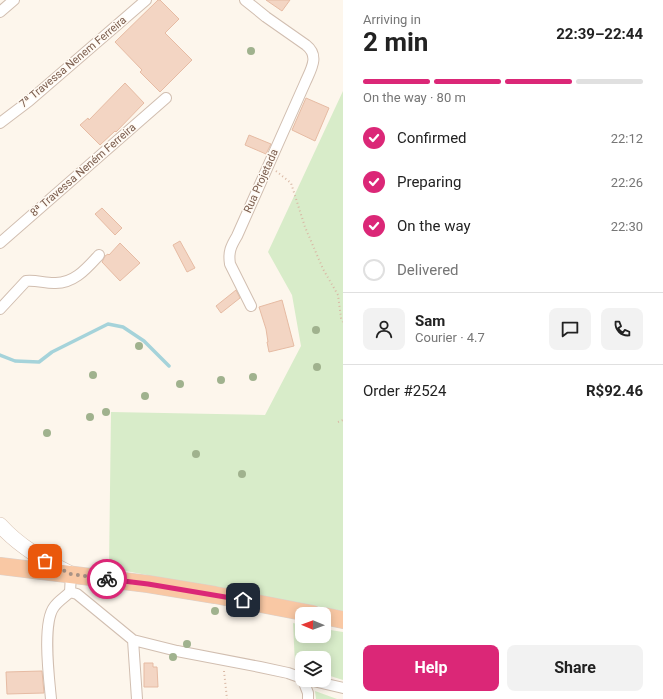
<!DOCTYPE html>
<meta charset="utf-8">
<style>
body{margin:0;font-family:Roboto,sans-serif;background:#f2f2f2;color:#222;height:100vh;display:flex;flex-direction:column;font-size:15px;white-space:nowrap}
*{box-sizing:border-box;margin:0}
p{font-size:13px;color:#767676}
.icon{flex:none;width:22px;height:22px;fill:none;stroke:currentColor;stroke-width:2;stroke-linecap:round;stroke-linejoin:round}
.map{position:relative;flex:1;overflow:hidden}
.side{display:flex;flex-direction:column;background:#fff;width:320px}
.side>*{flex:none}
.needle{width:26px;rotate:271deg}
.controls{position:absolute;left:295px;top:607px;display:grid;gap:8px}
.controls a{display:grid;place-items:center;width:36px;height:36px;border-radius:8px;background:#fff;box-shadow:0 2px 10px #0003;font-size:20px}
.pin{position:absolute;display:grid;place-items:center;width:34px;height:34px;color:#fff;margin:-17px;border-radius:8px;box-shadow:0 2px 6px #0006}
.courier{position:absolute;display:grid;place-items:center;width:40px;height:40px;margin:-20px;border:3px solid #db2777;border-radius:50%;background:#fff;color:#222;box-shadow:0 1px 5px #0007}
.overview em{font-style:normal;font-weight:700}
.overview div{display:flex;flex-direction:column-reverse}
.overview{display:flex;align-items:center;justify-content:space-between;height:68px;padding:0 20px}
h1{font-size:26px;font-weight:700;line-height:30px}
.bar{display:grid;grid-template-columns:repeat(4,1fr);gap:6px 4px;align-content:center;height:48px;padding:0 20px}
.bar i{height:5px;border-radius:3px;background:#e0e0e0}
.bar .current{background:#db2777}
.bar p{grid-column:span 4}
.line{display:flex;align-items:center;gap:10px;padding:0 20px;border-top:1px solid #e0e0e0}
.line div{flex:1}
.round{display:grid;place-items:center;flex:none;width:42px;height:42px;border-radius:8px;background:#f2f2f2}
ol{padding:0 20px;list-style:none}
li{display:flex;align-items:center;gap:12px;height:44px}
li p{margin-inline-start:auto}
li .icon{padding:4px;border-radius:50%;background:#db2777;color:#fff;stroke-width:4}
li:last-child{color:#767676}
li i{width:22px;height:22px;border:2px solid #e0e0e0;border-radius:50%}
.action{display:flex;gap:8px;margin-top:auto;padding:8px 20px}
.action a{flex:1;height:46px;border-radius:8px;background:#db2777;color:#fff;font-size:16px;font-weight:700;line-height:46px;text-align:center}
.action a+a{background:#f2f2f2;color:#222}
main{display:flex;flex:1;min-height:0}
.map>svg:first-child{display:block}
</style>
<main>
<div class="map">
<svg width="343" height="699" viewBox="0 0 343 699">
<rect width="100%" height="100%" fill="#fdf6ec"/>
<path fill="#d8ecc9" d="M 343,91 L 343,611 L 109,568 L 111,412 L 265,415 L 301,346 L 292,295 L 268,252 Z
M 293,623 L 302,625 L 302,636 L 324,636 L 324,629 L 343,632 L 343,680 L 324,674 L 324,658 L 302,658 L 302,667 L 295,664 Z
M 315,691 L 337,699 L 316,699 Z"/>
<g fill="none" stroke-linecap="round" stroke-linejoin="round">
<path stroke="#a5d3da" stroke-width="3.5" d="M 0,355 L 15,361 L 39,362 L 52,352 L 108,324 L 123,327 L 144,341 L 169,366"/>
</g>
<path fill="#f3d5c3" stroke="#e6bba3" d="M 158,0 L 160,0 L 179,19 L 165,33 L 192,60 L 160,92 L 140,72 L 142,70 L 115,42 Z
M 266,0 L 290,0 L 282,11 Z
M 125,83 L 144,103 L 116,132 L 115,131 L 100,145 L 80,125 L 88,118 L 89,120 Z
M 306,98 L 329,108 L 315,141 L 292,130 Z
M 249,135 L 271,144 L 266,154 L 245,145 Z
M 102,208 L 122,228 L 115,235 L 95,214 Z
M 180,241 L 195,268 L 187,272 L 173,245 Z
M 120,243 L 140,263 L 120,281 L 102,262 L 105,256 L 108,254 L 109,255 Z
M 236,290 L 240,298 L 221,313 L 216,306 Z
M 282,300 L 294,346 L 269,352 L 267,342 L 268,342 L 266,329 L 259,307 Z
M 144,663 L 153,663 L 153,667 L 157,667 L 158,687 L 144,687 Z
M 42,671 L 44,693 L 7,694 L 6,672 Z"/>
<g fill="none" stroke-linecap="round" stroke-linejoin="round">
<defs>
<path id="minor" d="M 245,0 L 266,17 L 306,45 C 320,56 311,69 305,83 L 237,236 C 231,246 228,252 230,264 L 251,306
M 0,12 L 14,0
M 0,123 L 29,101 L 146,0
M 0,243 L 166,98
M 0,309 L 26,281 C 36,280 44,283 54,283 C 74,284 87,268 99,255
M 71,574 L 70,592 L 77,594 L 133,640 L 177,651 L 260,667 L 288,673 L 302,678
M 133,640 L 137,699
M 303,680 L 308,693 L 308,699
M 309,680 L 343,688
M 51,699 C 49,678 42,623 54,607 C 58,601 65,597 70,592"/>
<path id="secondary" d="M 0,525 C 19,546 43,560 69,573"/>
<path id="trunk" d="M 0,566 L 148,584 L 215,595 L 313,614
M 324,616 L 343,620"/>
</defs>
<use href="#minor" stroke="#d1beb0" stroke-width="12"/>
<use href="#secondary" stroke="#d6c0b0" stroke-width="16"/>
<use href="#trunk" stroke="#dad1cd" stroke-width="18"/>
<path stroke="#d9b8a5" stroke-width="2" stroke-dasharray="1 3" stroke-linecap="butt" d="M 276,171 L 291,183 L 305,227 L 323,269 L 338,295 L 341,318 L 343,322
M 338,422 L 343,420
M 224,671 L 227,699"/>
<use href="#minor" stroke="#fff" stroke-width="10"/>
<use href="#secondary" stroke="#fff" stroke-width="15"/>
<use href="#trunk" stroke="#f9c8a4" stroke-width="17"/>
</g>
<g fill="#a0b28e">
<circle cx="251" cy="51" r="4"/>
<circle cx="316" cy="330" r="4"/>
<circle cx="139" cy="346" r="4"/>
<circle cx="317" cy="367" r="4"/>
<circle cx="93" cy="375" r="4"/>
<circle cx="253" cy="377" r="4"/>
<circle cx="221" cy="380" r="4"/>
<circle cx="180" cy="384" r="4"/>
<circle cx="145" cy="396" r="4"/>
<circle cx="106" cy="412" r="4"/>
<circle cx="90" cy="417" r="4"/>
<circle cx="47" cy="433" r="4"/>
<circle cx="196" cy="454" r="4"/>
<circle cx="242" cy="474" r="4"/>
<circle cx="215" cy="611" r="4"/>
<circle cx="187" cy="644" r="4"/>
<circle cx="173" cy="657" r="4"/>
</g>
<g fill="none" stroke-linecap="round" stroke-linejoin="round">
<path stroke="#a89285" stroke-width="4" stroke-dasharray="0 7.2" d="M 45,561 L 71,574 L 107,579"/>
<path stroke="#db2777" stroke-width="5" d="M 107,579 L 148,584 L 243,600"/>
</g>
<g text-anchor="middle" dominant-baseline="central" stroke-width="3" stroke-linejoin="round" paint-order="stroke">
<g font-size="11" fill="#7a5c4d" stroke="#fffaf3">
<text transform="translate(73 62) rotate(-40)">7ª Travessa Nenem Ferreira</text>
<text transform="translate(83 170) rotate(-41)">8ª Travessa Neném Ferreira</text>
<text transform="translate(261 181) rotate(-66)">Rua Projetada</text>
</g>
</g>
</svg>
<div class="controls">
<a><svg class="needle" viewBox="-14 -14 28 28"><path d="M0-13l5 13h-10z" fill="#e53935"/><path d="M0 13l5-13h-10z" fill="#767676"/></svg></a>
<a><svg class="icon" aria-label="layers" viewBox="0 0 24 24"><path d="M12 4l9 5-9 5-9-5zM3 14l9 5 9-5"/></svg></a>
</div>
<div class="pin" style="left:45px;top:561px;background:#ea580c"><svg class="icon" aria-label="bag" viewBox="0 0 24 24"><path d="M5 8h14l-1 12H6zM9 8a3 3 0 0 1 6 0"/></svg></div>
<div class="pin" style="left:243px;top:600px;background:#1f2937"><svg class="icon" aria-label="home" viewBox="0 0 24 24"><path d="M3 11l9-7 9 7M6 9v11h12V9"/></svg></div>
<div class="courier" style="left:107px;top:579px"><svg class="icon" aria-label="bike" viewBox="0 0 24 24"><circle cx="6" cy="16" r="4"/><circle cx="18" cy="16" r="4"/><path d="M6 16l4-8h5l3 8M10 8l3 8H6M13 5h3"/></svg></div>
</div>
<section class="side">
<div class="overview"><div><h1>2 min</h1><p>Arriving in</p></div><em>22:39–22:44</em></div>
<div class="bar"><i class="current"></i><i class="current"></i><i class="current"></i><i></i><p>On the way · 80 m</p></div>
<ol>
<li><svg class="icon" aria-label="check" viewBox="0 0 24 24"><path d="M5 12l5 5 9-10"/></svg>Confirmed<p>22:12</p></li>
<li><svg class="icon" aria-label="check" viewBox="0 0 24 24"><path d="M5 12l5 5 9-10"/></svg>Preparing<p>22:26</p></li>
<li><svg class="icon" aria-label="check" viewBox="0 0 24 24"><path d="M5 12l5 5 9-10"/></svg>On the way<p>22:30</p></li>
<li><i></i>Delivered</li>
</ol>
<div class="line" style="height:72px"><a class="round"><svg class="icon" aria-label="person" viewBox="0 0 24 24"><circle cx="12" cy="8" r="4"/><path d="M4 21q1-7 8-7t8 7"/></svg></a><div><b>Sam</b><p>Courier · 4.7</p></div><a class="round"><svg class="icon" aria-label="chat" viewBox="0 0 24 24"><path d="M4 5h16v11H9l-5 4z"/></svg></a><a class="round"><svg class="icon" aria-label="phone" viewBox="0 0 24 24"><path d="M5 4h4l2 5-3 2q2 4 5 5l2-3 5 2v4C11 20 4 13 5 4z"/></svg></a></div>
<div class="line" style="height:52px"><div>Order #2524</div><b>R$92.46</b></div>
<div class="action"><a>Help</a><a>Share</a></div>
</section>
</main>
